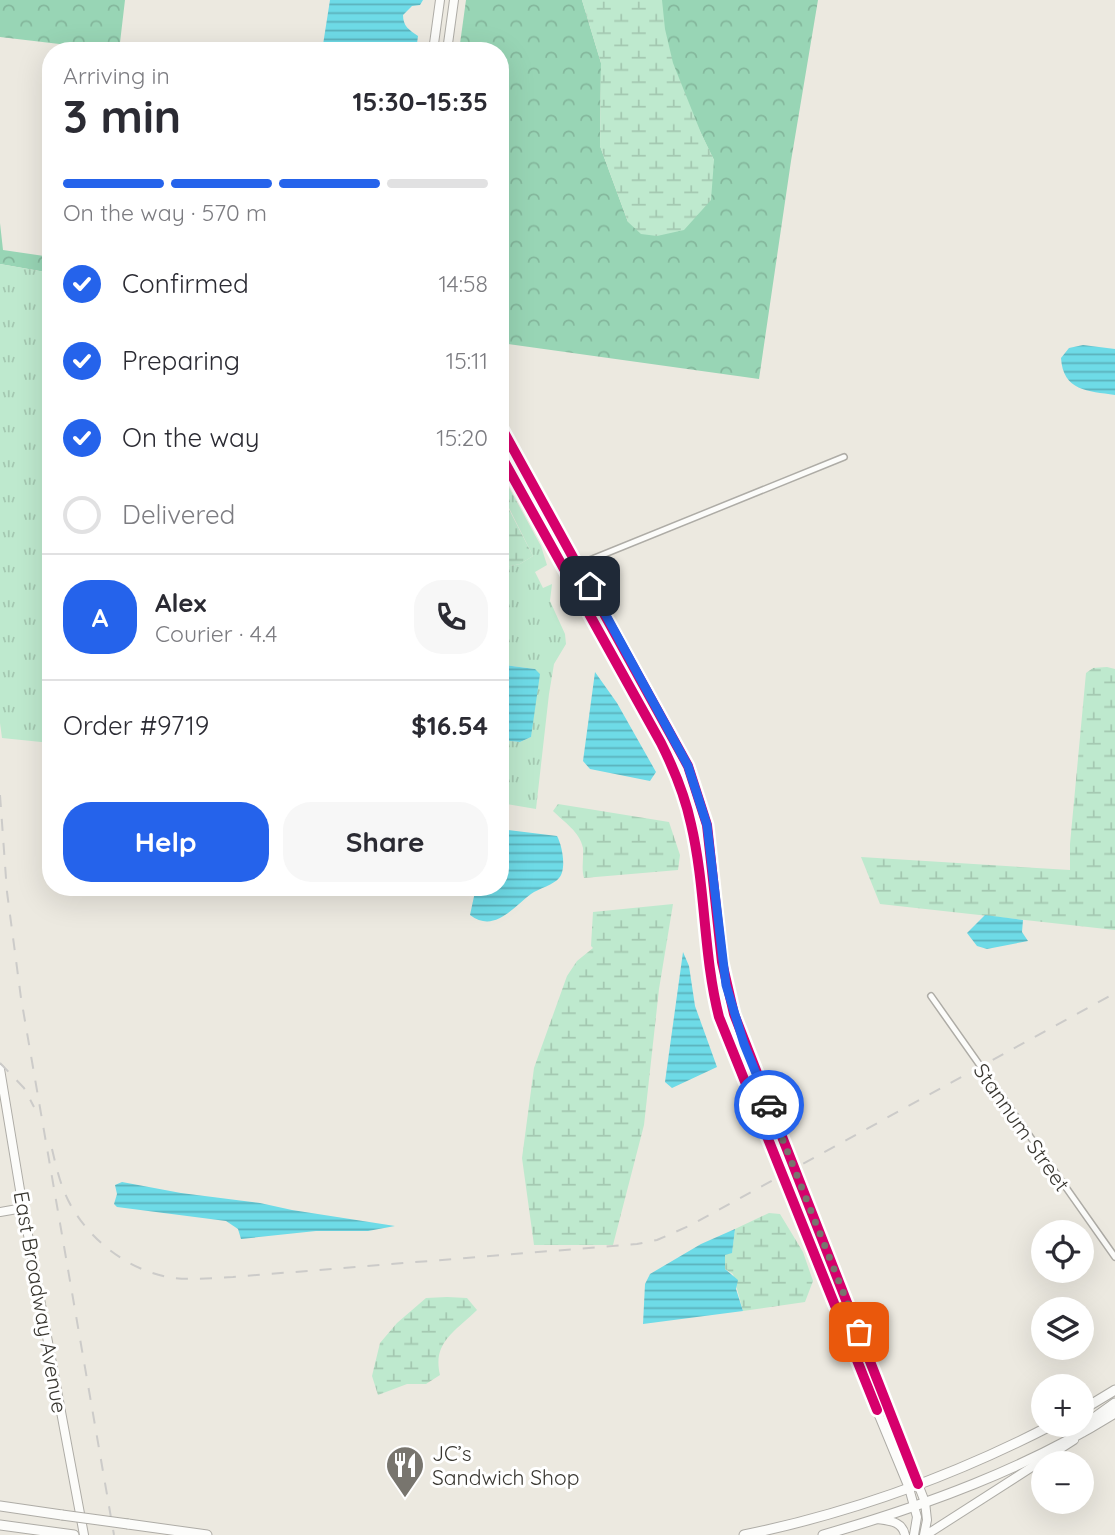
<!DOCTYPE html>
<meta charset="utf-8">
<style>
body{margin:0;font-family:Quicksand,sans-serif;background:#f7f7f7;color:#2b2b33;height:100vh;display:flex;flex-direction:column;font-size:26px;white-space:nowrap}
*{box-sizing:border-box;margin:0}
p{font-size:23px;color:#7c7c81}
.icon{flex:none;width:38px;height:38px;fill:none;stroke:currentColor;stroke-width:2;stroke-linecap:round;stroke-linejoin:round}
.map{position:relative;flex:1;overflow:hidden}
.panel{position:absolute;left:42px;top:42px;width:467px;height:854px;display:flex;flex-direction:column;background:#fff;border-radius:28px;box-shadow:0 7px 28px #0002}
.panel>*{flex:none}
.controls{position:absolute;left:1031px;top:1220px;display:grid;gap:14px}
.controls a{display:grid;place-items:center;width:63px;height:63px;border-radius:50%;background:#fff;box-shadow:0 7px 28px #0002;font-size:35px}
.pin{position:absolute;display:grid;place-items:center;width:60px;height:60px;color:#fff;margin:-30px;border-radius:14px;box-shadow:0 4px 10px #0006}
.courier{position:absolute;display:grid;place-items:center;width:70px;height:70px;margin:-35px;border:5px solid #2563eb;border-radius:50%;background:#fff;color:#222;box-shadow:0 2px 9px #0007}
.head em{font-style:normal;font-weight:800}
.head div{display:flex;flex-direction:column-reverse}
.head{display:flex;align-items:center;justify-content:space-between;height:119px;padding:0 21px}
h1{font-size:46px;font-weight:800;line-height:52px}
.bar{display:grid;grid-template-columns:repeat(4,1fr);gap:10px 7px;align-content:center;height:84px;padding:0 21px}
.bar i{height:9px;border-radius:5px;background:#e1e1e2}
.bar .selected{background:#2563eb}
.bar p{grid-column:span 4}
.line{display:flex;align-items:center;gap:18px;padding:0 21px;border-top:2px solid #e1e1e2}
.line div{flex:1}
.round{display:grid;place-items:center;flex:none;width:74px;height:74px;border-radius:28px;background:#f7f7f7}
ol{padding:0 21px;list-style:none}
li{display:flex;align-items:center;gap:21px;height:77px}
li p{margin-inline-start:auto}
li .icon{padding:7px;border-radius:50%;background:#2563eb;color:#fff;stroke-width:4}
li:last-child{color:#7c7c81}
li i{width:38px;height:38px;border:4px solid #e1e1e2;border-radius:50%}
.primary-button{display:flex;gap:14px;margin-top:auto;padding:14px 21px}
.primary-button a{flex:1;height:80px;border-radius:28px;background:#2563eb;color:#fff;font-size:28px;font-weight:800;line-height:80px;text-align:center}
.primary-button a+a{background:#f7f7f7;color:#2b2b33}
.map>svg:first-child{display:block}
</style>
<div class="map">
<svg width="1115" height="1535" viewBox="0 0 1115 1535">
<defs>
<pattern id="forest-crowns" width="20" height="18" patternUnits="userSpaceOnUse" patternTransform="scale(1.75)"><rect width="20" height="18" fill="#98d5b5"/><path d="M2 6a3 3 0 1 1 6 0M12 15a3 3 0 1 1 6 0" fill="none" stroke="#84b79c"/></pattern>
<pattern id="wetland-marsh" width="20" height="14" patternUnits="userSpaceOnUse" patternTransform="scale(1.75)"><rect width="20" height="14" fill="#bee9ce"/><path d="M1 5h8M5 5V1M11 12h8M15 12V8" fill="none" stroke="#a4c8b1"/></pattern>
<pattern id="park-tufts" width="24" height="20" patternUnits="userSpaceOnUse" patternTransform="scale(1.75)"><rect width="24" height="20" fill="#bee9ce"/><path d="M3 7l-1-3M5 7V3M7 7l1-3M15 17l-1-3M17 17v-4M19 17l1-3" fill="none" stroke="#a4c8b1"/></pattern>
<pattern id="water-rules" width="6" height="5" patternUnits="userSpaceOnUse" patternTransform="scale(1.75)"><rect width="6" height="5" fill="#6edbe7"/><path d="M0 2.5h6" fill="none" stroke="#5bb2bc"/></pattern>
</defs>
<rect width="100%" height="100%" fill="#ece9e0"/>
<path fill="url(#forest-crowns)" d="M 0,0 L 125,0 L 119,51 L 0,37 Z
M 466,0 L 582,0 L 601,63 L 600,146 L 628,222 L 714,160 C 694,120 657,44 662,0 L 818,0 L 791,161 L 759,379 L 501,343 L 500,51 L 459,51 Z
M 0,223 L 3,250 L 51,257 L 51,273 L 0,264 Z"/>
<path fill="url(#wetland-marsh)" d="M 582,0 L 662,0 L 665,29 L 673,63 L 701,133 L 714,160 L 711,200 L 684,230 L 657,236 L 641,234 L 628,222 L 600,146 L 601,63 Z
M 500,492 L 533,556 L 520,564 L 501,568 Z
M 1107,667 L 1115,669 L 1115,930 L 880,904 L 861,857 L 1070,870 L 1070,844 L 1086,673 L 1093,668 Z
M 558,804 L 669,822 L 680,855 L 678,870 L 584,878 C 581,867 584,858 583,848 C 580,832 564,822 553,811 Z
M 673,904 L 659,989 L 644,1125 L 613,1245 L 534,1245 L 522,1158 L 534,1068 L 567,976 L 577,961 L 593,948 L 591,946 L 593,912 Z
M 769,1213 L 780,1214 L 803,1252 L 813,1281 L 805,1302 L 743,1311 L 733,1274 L 725,1269 L 725,1255 L 732,1252 L 735,1229 Z
M 447,1297 L 467,1298 L 477,1310 C 456,1331 432,1342 440,1375 L 426,1384 L 407,1384 L 378,1395 L 372,1376 L 380,1343 L 397,1323 L 426,1298 Z"/>
<path fill="url(#park-tufts)" d="M 0,264 L 51,273 L 51,743 L 2,738 L 0,723 Z
M 500,471 L 541,546 L 547,565 L 535,572 L 543,588 L 552,584 L 550,601 L 565,634 L 566,644 L 554,664 L 549,694 L 536,809 L 501,803 L 501,740 L 520,742 L 531,737 L 535,669 L 505,665 L 501,667 L 501,568 L 520,564 L 533,556 L 501,492 Z"/>
<path fill="url(#water-rules)" d="M 330,0 L 423,0 L 420,5 L 412,6 L 403,15 C 403,26 409,30 418,36 L 416,51 L 322,51 Z
M 1083,345 L 1115,349 L 1115,395 C 1088,391 1063,391 1061,358 L 1069,348 Z
M 505,665 L 535,669 L 540,674 L 531,737 L 520,742 L 501,740 L 501,667 Z
M 595,672 L 617,703 L 656,772 L 650,781 L 590,769 L 583,761 Z
M 501,829 L 557,836 C 562,845 567,869 559,878 C 555,884 538,889 531,894 C 514,906 495,934 470,915 L 476,887 L 500,887 Z
M 985,915 L 1023,920 L 1022,932 L 1028,941 L 987,949 L 977,946 L 967,933 Z
M 683,952 L 689,966 L 695,1006 L 717,1067 L 672,1088 L 665,1082 Z
M 122,1182 L 181,1193 L 260,1203 L 292,1210 L 395,1226 L 368,1231 L 316,1231 L 241,1239 L 238,1229 L 226,1221 L 117,1207 L 114,1204 L 117,1194 L 115,1185 Z
M 735,1229 L 732,1253 L 725,1255 L 725,1269 L 738,1280 L 736,1289 L 743,1311 L 643,1324 L 645,1284 L 650,1274 L 701,1244 Z"/>
<g fill="none" stroke-linecap="round" stroke-linejoin="round">
<defs>
<path id="street" d="M 565,570 L 844,457
M 931,996 L 1115,1257"/>
<path id="secondary" d="M 433,51 L 440,0
M 447,51 L 454,0
M 500,425 L 688,766 L 707,825 L 722,962 L 734,1014 L 925,1502 L 927,1520 L 924,1535
M 500,454 L 661,743 L 684,798 L 692,827 L 708,963 L 719,1017 L 837,1314 L 909,1488 L 917,1517 L 914,1535
M 0,1069 L 23,1208 L 84,1535
M 0,1212 L 23,1208
M 877,1519 C 890,1521 902,1521 905,1535
M 926,1535 L 1074,1440"/>
<path id="primary" d="M 1082,1410 L 1115,1390
M 1083,1432 L 1087,1423 L 1115,1403
M 0,1506 L 62,1515
M 128,1524 L 207,1535
M 0,1525 L 74,1535
M 744,1535 C 851,1513 956,1475 1054,1424
M 823,1535 C 924,1506 1026,1469 1115,1413"/>
</defs>
<use href="#street" stroke="#aeaca6" stroke-width="8"/>
<use href="#secondary" stroke="#aeaca6" stroke-width="10"/>
<use href="#primary" stroke="#aeaca6" stroke-width="11"/>
<use href="#street" stroke="#fcfcfa" stroke-width="5"/>
<use href="#secondary" stroke="#fcfcfa" stroke-width="8"/>
<use href="#primary" stroke="#fcfcfa" stroke-width="9"/>
<path stroke="#cccbc9" stroke-width="2" stroke-dasharray="12 12" stroke-linecap="butt" d="M 0,795 L 7,892 L 21,998 L 114,1535
M 0,1063 L 24,1088 L 34,1107
M 52,1149 C 56,1166 60,1184 68,1200 C 88,1240 130,1272 174,1278 C 194,1280 214,1278 233,1277 L 637,1244 L 657,1240 L 691,1225 L 1115,993"/>
<defs>
<path id="primary-bridge" d="M 62,1515 L 128,1524"/>
</defs>
<use href="#primary-bridge" stroke="#aeaca6" stroke-width="11" stroke-linecap="butt"/>
<use href="#primary-bridge" stroke="#fcfcfa" stroke-width="9"/>
<defs>
<path id="cycleway" d="M 500,425 L 688,766 L 707,825 L 722,962 L 734,1014 L 918,1484
M 500,454 L 661,743 C 674,769 685,796 691,824 C 706,888 703,954 719,1017 L 877,1410"/>
</defs>
<use href="#cycleway" stroke="#fff" stroke-width="15"/>
<use href="#cycleway" stroke="#d6006c" stroke-width="10"/>
</g>
<g fill="none" stroke-linecap="round" stroke-linejoin="round">
<path stroke="#78756e" stroke-width="7" stroke-dasharray="0 12.6" d="M 769,1105 L 859,1332"/>
<path stroke="#2563eb" stroke-width="9" d="M 590,586 L 688,766 L 707,825 L 726,985 L 744,1044 L 769,1105"/>
</g>
<defs>
<symbol id="restaurant-pin" viewBox="-11 -11 22 30"><path d="M0 17L-7.5 6A9.5 9.5 0 1 1 7.5 6Z" fill="#78756e" stroke="#fff"/><path d="M-5-6h1v4h1v-4h1v4h1v-4h1v5L-1.5 .5V6h-2V.5L-5-1ZM5-6V6H3V1.5H1.5Q1.5-4 5-6Z" fill="#fff"/></symbol>
</defs>
<g fill-rule="evenodd">
<use href="#restaurant-pin" x="383" y="1443" width="44" height="60"/>
</g>
<g text-anchor="middle" dominant-baseline="central" stroke-width="6" stroke-linejoin="round" paint-order="stroke">
<g font-size="21" fill="#393731" stroke="#fff">
<text transform="translate(1022 1127) rotate(55)">Stannum Street</text>
<text transform="translate(41 1302) rotate(80)">East Broadway Avenue</text>
</g>
<g font-size="21" fill="#393731" stroke="#fff" text-anchor="start">
<text x="432" y="1453">JC’s<tspan x="432" dy="24">Sandwich Shop</tspan></text>
</g>
</g>
</svg>
<div class="controls">
<a><svg class="icon" aria-label="locate" viewBox="0 0 24 24"><circle cx="12" cy="12" r="6"/><path d="M12 2v4M12 18v4M2 12h4M18 12h4"/></svg></a>
<a><svg class="icon" aria-label="layers" viewBox="0 0 24 24"><path d="M12 4l9 5-9 5-9-5zM3 14l9 5 9-5"/></svg></a>
<a>+</a>
<a>−</a>
</div>
<div class="pin" style="left:859px;top:1332px;background:#ea580c"><svg class="icon" aria-label="bag" viewBox="0 0 24 24"><path d="M5 8h14l-1 12H6zM9 8a3 3 0 0 1 6 0"/></svg></div>
<div class="pin" style="left:590px;top:586px;background:#1f2937"><svg class="icon" aria-label="home" viewBox="0 0 24 24"><path d="M3 11l9-7 9 7M6 9v11h12V9"/></svg></div>
<div class="courier" style="left:769px;top:1105px"><svg class="icon" aria-label="car" viewBox="0 0 24 24"><path d="M5 17H2v-5l4-1 3-4h7l3 4 3 1v5h-3M9 17h6M6 11h13"/><circle cx="7" cy="17" r="2"/><circle cx="17" cy="17" r="2"/></svg></div>
<section class="panel">
<div class="head"><div><h1>3 min</h1><p>Arriving in</p></div><em>15:30–15:35</em></div>
<div class="bar"><i class="selected"></i><i class="selected"></i><i class="selected"></i><i></i><p>On the way · 570 m</p></div>
<ol>
<li><svg class="icon" aria-label="check" viewBox="0 0 24 24"><path d="M5 12l5 5 9-10"/></svg>Confirmed<p>14:58</p></li>
<li><svg class="icon" aria-label="check" viewBox="0 0 24 24"><path d="M5 12l5 5 9-10"/></svg>Preparing<p>15:11</p></li>
<li><svg class="icon" aria-label="check" viewBox="0 0 24 24"><path d="M5 12l5 5 9-10"/></svg>On the way<p>15:20</p></li>
<li><i></i>Delivered</li>
</ol>
<div class="line" style="height:126px"><b class="round" style="background:#2563eb;color:#fff">A</b><div><b>Alex</b><p>Courier · 4.4</p></div><a class="round"><svg class="icon" aria-label="phone" viewBox="0 0 24 24"><path d="M5 4h4l2 5-3 2q2 4 5 5l2-3 5 2v4C11 20 4 13 5 4z"/></svg></a></div>
<div class="line" style="height:91px"><div>Order #9719</div><b>$16.54</b></div>
<div class="primary-button"><a>Help</a><a>Share</a></div>
</section>
</div>
